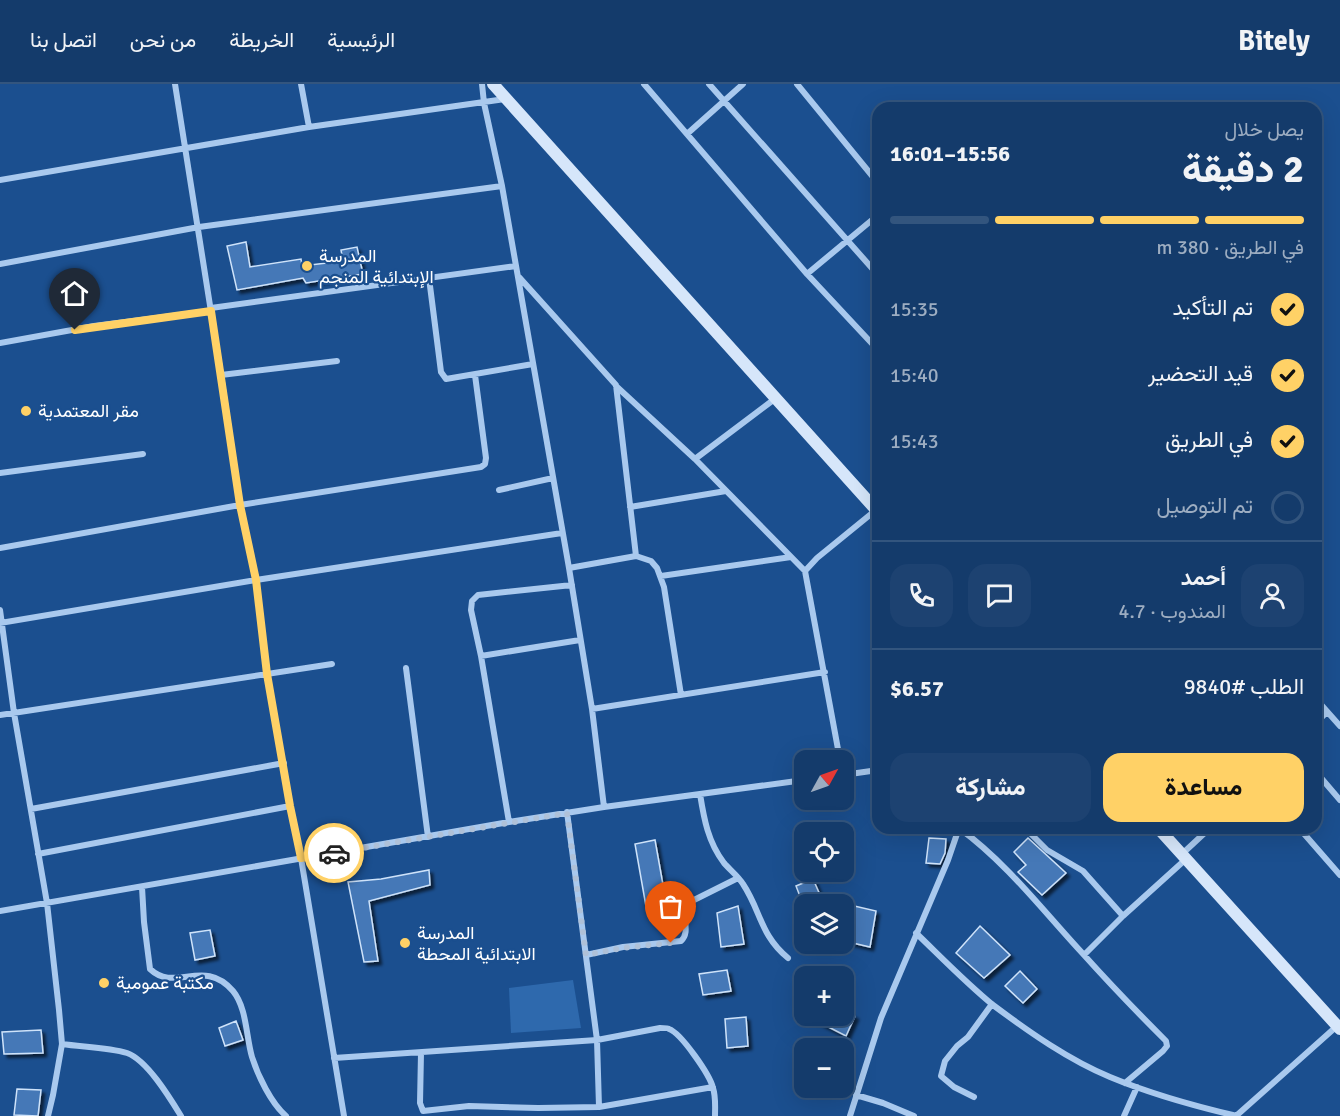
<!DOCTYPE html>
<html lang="ar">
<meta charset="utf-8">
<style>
body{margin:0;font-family:Signika,Vazirmatn,sans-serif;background:#1d4271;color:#f1f3f6;direction:rtl;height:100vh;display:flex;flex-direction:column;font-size:22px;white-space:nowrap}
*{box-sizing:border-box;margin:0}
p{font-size:20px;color:#9dadc1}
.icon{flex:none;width:33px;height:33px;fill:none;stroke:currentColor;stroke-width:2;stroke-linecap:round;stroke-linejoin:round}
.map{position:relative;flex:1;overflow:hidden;direction:ltr}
.details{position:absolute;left:872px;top:18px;width:450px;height:732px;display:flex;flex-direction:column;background:#143b6b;border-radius:18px;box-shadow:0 6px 24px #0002,0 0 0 2px #33557e;direction:rtl}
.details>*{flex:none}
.needle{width:39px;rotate:50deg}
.fabs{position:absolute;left:794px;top:666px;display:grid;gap:12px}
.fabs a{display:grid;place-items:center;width:60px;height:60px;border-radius:12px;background:#143b6b;box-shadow:0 6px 24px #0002,0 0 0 2px #33557e;font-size:30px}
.pin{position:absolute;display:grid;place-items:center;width:51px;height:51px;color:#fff;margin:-62px -26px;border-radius:50% 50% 50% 0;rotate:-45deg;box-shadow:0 0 6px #0007}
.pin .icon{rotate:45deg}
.courier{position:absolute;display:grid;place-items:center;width:60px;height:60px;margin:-30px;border:4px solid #ffd166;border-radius:50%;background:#fff;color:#222;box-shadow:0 2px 8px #0007}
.summary em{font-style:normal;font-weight:800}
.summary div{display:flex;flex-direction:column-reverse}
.summary{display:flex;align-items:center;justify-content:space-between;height:102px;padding:0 18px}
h1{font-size:39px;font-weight:800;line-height:45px}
.bar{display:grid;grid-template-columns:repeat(4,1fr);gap:9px 6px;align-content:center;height:72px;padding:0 18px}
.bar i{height:8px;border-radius:4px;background:#33557e}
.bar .selected{background:#ffd166}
.bar p{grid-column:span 4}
.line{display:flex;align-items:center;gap:15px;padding:0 18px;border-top:2px solid #33557e}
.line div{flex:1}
.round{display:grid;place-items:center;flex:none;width:63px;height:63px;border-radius:18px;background:#1d4271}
ol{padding:0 18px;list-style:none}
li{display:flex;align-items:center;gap:18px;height:66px}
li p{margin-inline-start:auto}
li .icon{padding:6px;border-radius:50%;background:#ffd166;color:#111;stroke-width:4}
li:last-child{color:#9dadc1}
li i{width:33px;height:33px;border:3px solid #33557e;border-radius:50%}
.action{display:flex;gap:12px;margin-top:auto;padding:12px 18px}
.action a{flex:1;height:69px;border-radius:18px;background:#ffd166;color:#111;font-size:24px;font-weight:800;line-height:69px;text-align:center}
.action a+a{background:#1d4271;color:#f1f3f6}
header{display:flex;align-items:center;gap:36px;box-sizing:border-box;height:84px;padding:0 30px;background:#143b6b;border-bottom:2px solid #33557e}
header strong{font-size:28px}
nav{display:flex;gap:33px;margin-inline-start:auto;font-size:21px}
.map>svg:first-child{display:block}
</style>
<header>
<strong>Bitely</strong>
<nav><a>الرئيسية</a><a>الخريطة</a><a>من نحن</a><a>اتصل بنا</a></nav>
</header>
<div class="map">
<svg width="1340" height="1032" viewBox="0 0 1340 1032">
<defs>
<filter id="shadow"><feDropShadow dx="3.5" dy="3.5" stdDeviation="1.5" flood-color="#0009"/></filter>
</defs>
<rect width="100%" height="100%" fill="#1b4f8f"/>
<path fill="#2e69ad" d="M 573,896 L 581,944 L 511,949 L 509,904 Z"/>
<path fill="#4478b7" stroke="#cfe3fa" stroke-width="1.5" filter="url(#shadow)" d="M 246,158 L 250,183 L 301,175 L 302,182 L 343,177 L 341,166 L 357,163 L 363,190 L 306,199 L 303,194 L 237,206 L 227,162 Z
M 929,754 L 946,755 L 945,769 L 940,780 L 926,779 Z
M 1028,754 L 1066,789 L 1042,811 L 1018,788 L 1026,781 L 1014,768 Z
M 655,756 L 663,801 L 665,800 L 670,823 L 647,828 L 635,760 Z
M 429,786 L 430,801 L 369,817 L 378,877 L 364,878 L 348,798 L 381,795 Z
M 813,795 L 824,820 L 803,820 L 796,802 Z
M 850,821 L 876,827 L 870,863 L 844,857 Z
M 738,822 L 744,860 L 721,863 L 717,829 Z
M 980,842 L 1010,871 L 984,894 L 956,869 Z
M 210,846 L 215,872 L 195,876 L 190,849 Z
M 727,886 L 731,907 L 703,911 L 699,890 Z
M 1020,887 L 1037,905 L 1023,919 L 1005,902 Z
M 843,926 L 855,932 L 846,952 L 807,932 L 843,932 Z
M 746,933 L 748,962 L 727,964 L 725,935 Z
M 236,937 L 243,956 L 225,962 L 219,944 Z
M 41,946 L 43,969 L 4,970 L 2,948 Z
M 17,1005 L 41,1006 L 38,1032 L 14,1031 Z"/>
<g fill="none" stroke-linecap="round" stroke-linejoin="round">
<path stroke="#a9c9ee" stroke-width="6" d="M 175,0 L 221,291 L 240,421 L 256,496 L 267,590 L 290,722 L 301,774 L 344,1032
M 301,0 L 309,43
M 482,0 L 484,19 L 502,102 L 569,484 L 592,625 L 604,723
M 644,0 L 807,190 L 878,266
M 709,0 L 878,191
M 797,0 L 878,99
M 687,50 L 743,0
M 0,96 L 309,43 L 505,15
M 0,180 L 199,143 L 502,102
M 807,190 L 878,131
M 519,193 L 616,301 L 636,472
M 429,194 L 441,288 L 446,295 L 533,280
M 211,224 L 516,182
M 0,259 L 94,242 L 211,227
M 221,291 L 337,277
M 616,302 L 695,375 L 805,487
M 695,375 L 776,314
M 0,389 L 143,370
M 499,406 L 553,394
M 630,423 L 726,407
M 0,464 L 240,421 L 481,383 L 485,380 L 486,374 L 475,291
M 569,484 L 636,472 L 651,477 L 657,484 L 664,503 L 681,611
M 661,492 L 791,473
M 0,526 L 14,629 L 47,819 L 59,926 L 62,960 L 53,1011 L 48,1032
M 0,539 L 256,496 L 562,449
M 481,572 L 580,556
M 406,584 L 428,753
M 1316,615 L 1340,642
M 592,625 L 825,588
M 0,631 L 332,580
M 1316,639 L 1327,628
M 840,676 L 805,487 L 817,474 L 876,426
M 1316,688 L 1340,716
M 843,691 L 878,686
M 700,710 C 704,735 708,758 724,779 C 730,786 738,792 743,800 C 761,827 760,851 788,874
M 31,725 L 284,679
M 567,728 L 597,956 L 660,944 C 661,944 668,944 669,945 C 681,949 710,991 713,1004 C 716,1013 715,1023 715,1032
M 509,738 L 481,572 L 471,526 L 472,517 L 478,511 L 572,501
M 959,744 C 1008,780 1043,827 1084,871 C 1110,900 1138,929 1166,957 L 1167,962 L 1163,967 L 1125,999
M 1025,744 L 1047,766 L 1083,787 L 1123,832
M 1299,744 L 1340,791
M 38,770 L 290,722
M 1182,770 L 1210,744
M 142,803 L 144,838 L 150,885 C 175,909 204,873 233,907 C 247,924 246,953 252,973 C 258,992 271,1019 286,1032
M 0,827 L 509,738 L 604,723 L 804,696
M 916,849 C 941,873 966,899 993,921 C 1029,948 1069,976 1110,993 C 1151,1010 1194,1022 1237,1032
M 586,871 L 623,863 L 681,857 C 692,847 679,831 688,819 L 738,794
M 1084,871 L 1123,832 L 1186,775
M 62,960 C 82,963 108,963 127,969 C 147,976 170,1014 181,1032
M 421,969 L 420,1019 L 423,1027 L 469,1022 L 538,1024 L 599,1023 L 713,1003
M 334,974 L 597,956 L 599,1023
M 856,1011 L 883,1019 L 914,1032
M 974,1013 L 954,1003 L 941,992 L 945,977 L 957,962 L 968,953 L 992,920
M 850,1032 L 881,934 L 948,776 L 959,744
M 1124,1032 L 1137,1003
M 1236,1032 L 1337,942"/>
<path stroke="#d6e6fa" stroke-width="12" d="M 493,0 L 878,428
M 1158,744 L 1340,945"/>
</g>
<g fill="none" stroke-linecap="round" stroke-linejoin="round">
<path stroke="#afc1d8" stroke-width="6" stroke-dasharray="0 10.8" d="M 334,769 L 567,729 L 586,871 L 623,864 L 671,859"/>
<path stroke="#ffd166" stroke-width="8" d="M 75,246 L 211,227 L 240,421 L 256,496 L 267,590 L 290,722 L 301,774 L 334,769"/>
</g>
<g fill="#ffd166" stroke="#1b4f8f" stroke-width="2">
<circle cx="307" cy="182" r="6"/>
<circle cx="26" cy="327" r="6"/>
<circle cx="405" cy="859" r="6"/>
<circle cx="104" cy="899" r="6"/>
</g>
<g text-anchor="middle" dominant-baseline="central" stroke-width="4.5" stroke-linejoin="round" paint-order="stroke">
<g font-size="18" fill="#fff" stroke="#1b4f8f" text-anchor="start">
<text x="319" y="172">المدرسة<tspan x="319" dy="21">الإبتدائية المنجم</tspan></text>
<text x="38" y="327">مقر المعتمدية</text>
<text x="417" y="849">المدرسة<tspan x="417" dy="21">الابتدائية المحطة</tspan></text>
<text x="116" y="899">مكتبة عمومية</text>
</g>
</g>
</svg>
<div class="fabs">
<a><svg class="needle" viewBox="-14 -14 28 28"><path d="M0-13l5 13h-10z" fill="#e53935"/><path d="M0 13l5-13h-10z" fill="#9dadc1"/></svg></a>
<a><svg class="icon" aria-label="locate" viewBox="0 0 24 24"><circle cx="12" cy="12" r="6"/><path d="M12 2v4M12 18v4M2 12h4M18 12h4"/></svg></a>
<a><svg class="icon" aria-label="layers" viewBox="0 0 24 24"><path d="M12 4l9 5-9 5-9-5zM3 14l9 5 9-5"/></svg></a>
<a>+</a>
<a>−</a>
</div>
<div class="pin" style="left:671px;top:859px;background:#ea580c"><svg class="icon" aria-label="bag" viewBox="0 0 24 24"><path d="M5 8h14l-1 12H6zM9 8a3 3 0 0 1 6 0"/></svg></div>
<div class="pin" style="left:75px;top:246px;background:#1f2937"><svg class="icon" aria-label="home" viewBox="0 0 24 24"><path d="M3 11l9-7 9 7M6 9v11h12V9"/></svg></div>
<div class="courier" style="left:334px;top:769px"><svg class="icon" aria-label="car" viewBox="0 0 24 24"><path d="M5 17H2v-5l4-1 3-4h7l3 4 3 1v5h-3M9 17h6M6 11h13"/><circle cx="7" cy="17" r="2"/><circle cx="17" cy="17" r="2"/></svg></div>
<section class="details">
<div class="summary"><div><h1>2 دقيقة</h1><p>يصل خلال</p></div><em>15:56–16:01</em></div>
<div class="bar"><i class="selected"></i><i class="selected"></i><i class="selected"></i><i></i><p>في الطريق · 380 m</p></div>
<ol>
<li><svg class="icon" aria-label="check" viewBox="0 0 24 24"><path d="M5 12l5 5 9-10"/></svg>تم التأكيد<p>15:35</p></li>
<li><svg class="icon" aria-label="check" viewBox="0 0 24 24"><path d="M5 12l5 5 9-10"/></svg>قيد التحضير<p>15:40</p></li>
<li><svg class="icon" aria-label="check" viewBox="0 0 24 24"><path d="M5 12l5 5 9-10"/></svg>في الطريق<p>15:43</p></li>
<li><i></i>تم التوصيل</li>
</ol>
<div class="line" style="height:108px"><a class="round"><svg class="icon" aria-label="person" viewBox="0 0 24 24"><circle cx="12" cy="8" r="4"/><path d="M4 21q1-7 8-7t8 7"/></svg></a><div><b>أحمد</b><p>المندوب · 4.7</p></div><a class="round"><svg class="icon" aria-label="chat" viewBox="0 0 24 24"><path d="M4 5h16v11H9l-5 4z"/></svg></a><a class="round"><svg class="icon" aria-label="phone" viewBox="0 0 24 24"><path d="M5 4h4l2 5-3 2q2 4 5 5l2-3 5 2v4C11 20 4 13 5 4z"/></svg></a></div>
<div class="line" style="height:78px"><div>الطلب #9840</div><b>$6.57</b></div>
<div class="action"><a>مساعدة</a><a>مشاركة</a></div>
</section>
</div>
